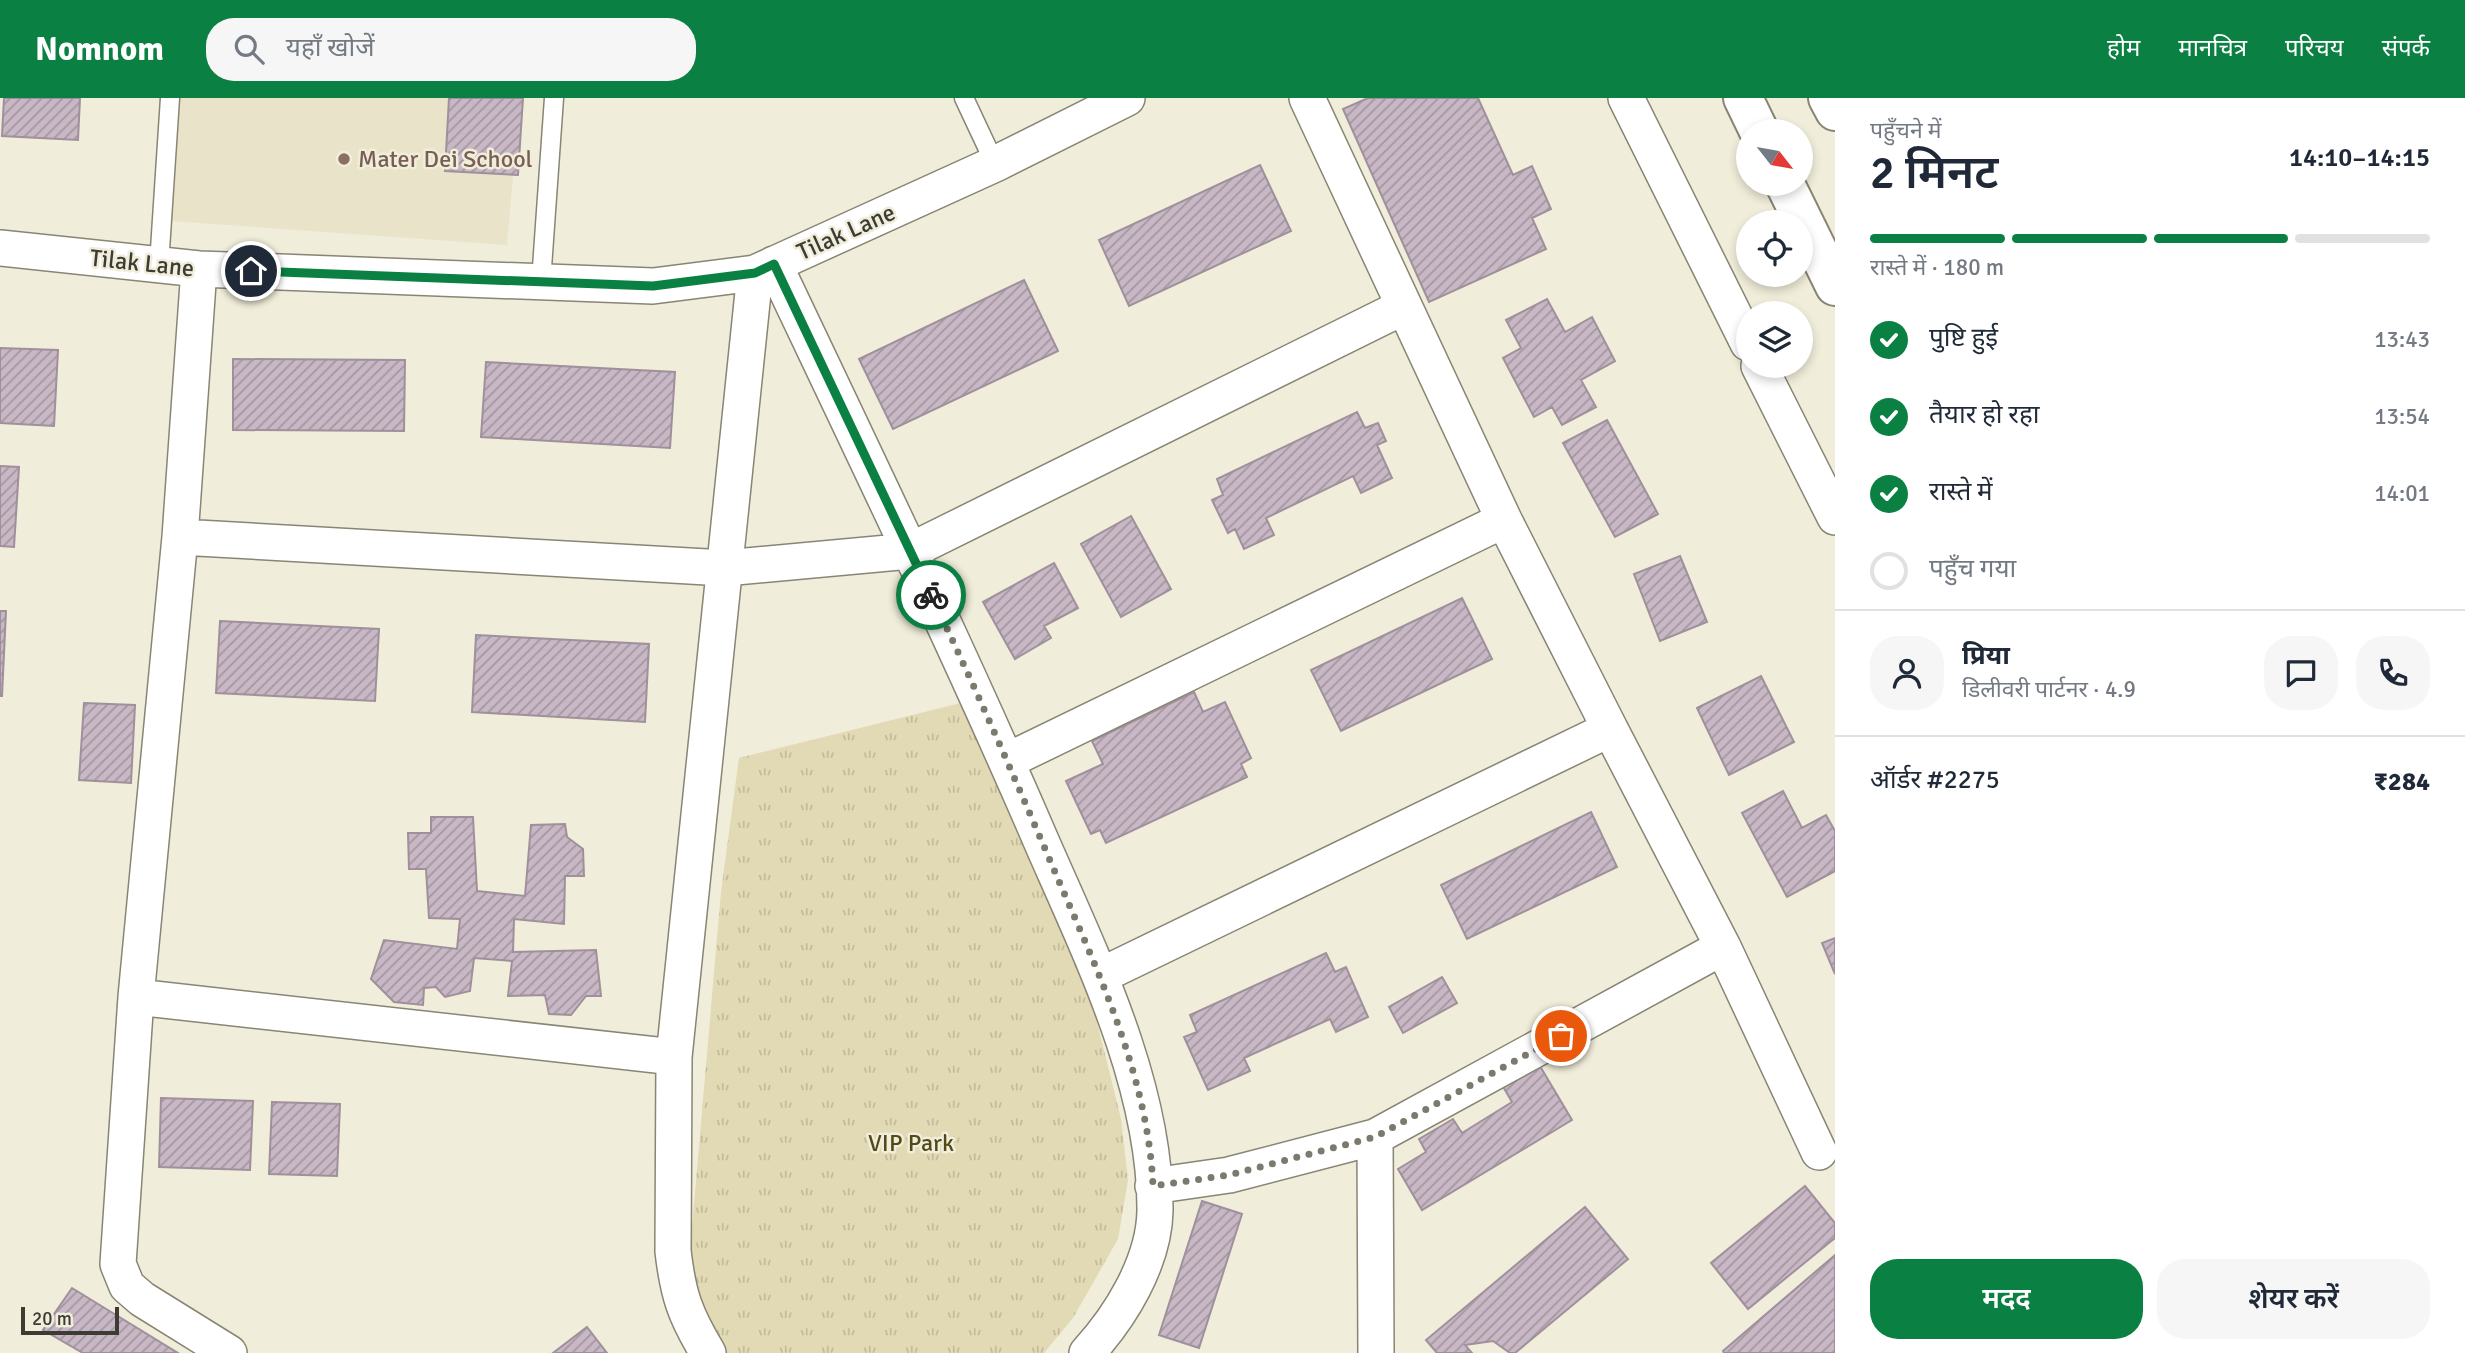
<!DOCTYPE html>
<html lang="hi">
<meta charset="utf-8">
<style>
body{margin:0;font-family:Signika,"Noto Sans Devanagari",sans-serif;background:#f6f6f7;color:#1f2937;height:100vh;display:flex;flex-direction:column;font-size:26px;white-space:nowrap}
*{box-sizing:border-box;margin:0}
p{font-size:23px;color:#747a83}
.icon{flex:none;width:38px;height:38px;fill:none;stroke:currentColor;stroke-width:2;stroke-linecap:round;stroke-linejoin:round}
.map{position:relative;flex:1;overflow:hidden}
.drawer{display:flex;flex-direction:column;background:#fff;width:630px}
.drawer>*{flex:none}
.needle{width:46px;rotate:121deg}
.fabs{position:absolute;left:1736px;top:21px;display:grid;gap:14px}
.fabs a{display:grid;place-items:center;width:77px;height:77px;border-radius:50%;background:#fff;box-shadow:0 4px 10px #0003;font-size:35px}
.scale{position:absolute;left:21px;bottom:18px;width:98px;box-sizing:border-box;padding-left:7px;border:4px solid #3d3c34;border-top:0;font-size:19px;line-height:24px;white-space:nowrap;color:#3d3c34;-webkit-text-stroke:5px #f0edda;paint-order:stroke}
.pin{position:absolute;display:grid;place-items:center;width:60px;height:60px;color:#fff;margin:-30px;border:4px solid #fff;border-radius:50%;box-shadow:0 2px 7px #0007}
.courier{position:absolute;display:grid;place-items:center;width:70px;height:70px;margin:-35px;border:5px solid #0b8043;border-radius:50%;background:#fff;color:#222;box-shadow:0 2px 9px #0007}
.headline em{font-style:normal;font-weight:600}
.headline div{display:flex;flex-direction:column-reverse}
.headline{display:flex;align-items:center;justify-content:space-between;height:119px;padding:0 35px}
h1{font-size:46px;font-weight:600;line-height:52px}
.bar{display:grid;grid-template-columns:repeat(4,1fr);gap:10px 7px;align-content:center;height:84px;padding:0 35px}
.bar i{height:9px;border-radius:5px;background:#e0e1e3}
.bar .on{background:#0b8043}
.bar p{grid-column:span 4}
.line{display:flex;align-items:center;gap:18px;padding:0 35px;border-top:2px solid #e0e1e3}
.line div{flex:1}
.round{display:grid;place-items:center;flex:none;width:74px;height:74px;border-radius:28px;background:#f6f6f7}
ol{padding:0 35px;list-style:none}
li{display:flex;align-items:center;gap:21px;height:77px}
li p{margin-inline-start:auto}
li .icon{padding:7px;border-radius:50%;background:#0b8043;color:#fff;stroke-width:4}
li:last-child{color:#747a83}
li i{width:38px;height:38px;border:4px solid #e0e1e3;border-radius:50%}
.button{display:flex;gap:14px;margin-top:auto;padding:14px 35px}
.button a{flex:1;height:80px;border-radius:28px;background:#0b8043;color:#fff;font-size:28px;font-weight:600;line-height:80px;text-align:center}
.button a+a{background:#f6f6f7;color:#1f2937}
header{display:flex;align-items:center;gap:42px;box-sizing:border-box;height:98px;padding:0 35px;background:#0b8043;color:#fff}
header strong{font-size:33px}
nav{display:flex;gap:38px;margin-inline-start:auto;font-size:24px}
.search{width:490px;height:63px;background:#f6f6f7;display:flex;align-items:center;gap:18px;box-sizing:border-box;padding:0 24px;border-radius:28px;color:#747a83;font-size:26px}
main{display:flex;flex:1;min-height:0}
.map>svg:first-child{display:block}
</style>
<header>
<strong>Nomnom</strong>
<div class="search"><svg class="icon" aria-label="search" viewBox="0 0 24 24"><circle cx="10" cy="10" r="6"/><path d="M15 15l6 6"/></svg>यहाँ खोजें</div>
<nav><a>होम</a><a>मानचित्र</a><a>परिचय</a><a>संपर्क</a></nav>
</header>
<main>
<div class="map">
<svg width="1835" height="1255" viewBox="0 0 1835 1255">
<defs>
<pattern id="grass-tufts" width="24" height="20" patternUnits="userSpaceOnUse" patternTransform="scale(1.75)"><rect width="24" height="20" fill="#e1dab4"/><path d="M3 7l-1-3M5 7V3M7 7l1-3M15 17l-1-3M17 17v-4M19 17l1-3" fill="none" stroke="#c2bc9b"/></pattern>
<pattern id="building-hatch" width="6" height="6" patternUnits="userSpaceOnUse" patternTransform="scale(1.75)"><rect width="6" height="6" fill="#c8b7c4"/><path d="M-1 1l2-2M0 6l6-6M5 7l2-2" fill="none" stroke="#a496a0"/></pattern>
</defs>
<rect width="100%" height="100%" fill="#f0edda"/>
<path fill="#e9e4c9" d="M 179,0 L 520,0 L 507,147 L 170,123 Z"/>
<path fill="url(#grass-tufts)" d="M 973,602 L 1015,698 L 1094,912 L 1121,1021 L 1128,1082 L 1118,1141 L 1073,1220 L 1044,1255 L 716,1255 L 695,1194 L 691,1141 L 721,794 L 739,660 Z"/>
<path fill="url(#building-hatch)" stroke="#9f909c" stroke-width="2" d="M 4,0 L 80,0 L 78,42 L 2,38 Z
M 449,0 L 523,0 L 518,77 L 445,73 Z
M 1368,0 L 1478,0 L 1513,77 L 1532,68 L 1551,111 L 1532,120 L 1546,151 L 1429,204 L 1343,11 Z
M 1260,67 L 1291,133 L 1129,208 L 1099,142 Z
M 1024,182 L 1058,253 L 893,331 L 859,261 Z
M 1547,201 L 1565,234 L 1592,219 L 1615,263 L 1581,282 L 1596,309 L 1562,327 L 1552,309 L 1534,319 L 1503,260 L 1521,250 L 1506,222 Z
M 0,250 L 58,252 L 54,328 L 0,325 Z
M 233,261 L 405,262 L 404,333 L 233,332 Z
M 486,264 L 675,274 L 670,350 L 481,339 Z
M 1357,314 L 1365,330 L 1378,325 L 1386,343 L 1377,347 L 1392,380 L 1361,395 L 1353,378 L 1266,420 L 1274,437 L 1244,451 L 1235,431 L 1228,435 L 1212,402 L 1223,397 L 1217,381 Z
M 1607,322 L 1658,416 L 1615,439 L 1563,345 Z
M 0,368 L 19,369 L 14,449 L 0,448 Z
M 1131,418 L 1171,491 L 1121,519 L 1081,446 Z
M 1680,458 L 1707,524 L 1660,543 L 1634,476 Z
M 1054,465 L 1078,510 L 1044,528 L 1051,540 L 1015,561 L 983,504 Z
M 1462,500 L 1492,561 L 1341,633 L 1311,572 Z
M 0,513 L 6,513 L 2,598 L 0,598 Z
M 220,523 L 379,531 L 375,603 L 216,595 Z
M 476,537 L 649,546 L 645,624 L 472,614 Z
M 1761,578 L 1794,644 L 1729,677 L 1697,610 Z
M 1194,594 L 1203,614 L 1225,604 L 1251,660 L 1241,666 L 1247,679 L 1106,745 L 1100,732 L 1091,736 L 1066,683 L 1103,666 L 1092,643 Z
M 84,605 L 135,607 L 131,685 L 79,682 Z
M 1783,693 L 1802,730 L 1826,717 L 1835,733 L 1835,773 L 1787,799 L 1742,715 Z
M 1591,714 L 1617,769 L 1467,841 L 1441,787 Z
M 431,719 L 473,719 L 477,793 L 525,798 L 531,727 L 565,726 L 567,739 L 583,751 L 584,778 L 565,778 L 564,826 L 514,821 L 513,854 L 596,852 L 601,898 L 586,898 L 571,917 L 549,916 L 545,897 L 508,898 L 512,863 L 474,860 L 470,893 L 445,899 L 436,889 L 424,890 L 423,907 L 394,904 L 371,881 L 384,842 L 457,851 L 460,821 L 429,820 L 426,771 L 409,771 L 408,735 L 431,735 Z
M 1835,840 L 1835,876 L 1822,845 Z
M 1326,855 L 1335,874 L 1346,869 L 1368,919 L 1336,934 L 1330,921 L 1244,960 L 1250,973 L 1208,992 L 1184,939 L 1197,934 L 1190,917 Z
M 1442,879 L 1457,905 L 1403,935 L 1389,909 Z
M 1534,958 L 1572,1022 L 1422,1112 L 1398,1071 L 1426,1054 L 1419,1041 L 1453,1021 L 1462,1035 L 1512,1004 L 1498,980 Z
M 161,1000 L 253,1003 L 250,1072 L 159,1069 Z
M 272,1004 L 340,1006 L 337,1078 L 269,1076 Z
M 1805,1088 L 1835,1125 L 1835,1140 L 1748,1211 L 1711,1165 Z
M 1202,1103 L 1242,1116 L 1199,1250 L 1159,1237 Z
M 1585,1109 L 1628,1161 L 1515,1255 L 1510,1255 L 1493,1243 L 1465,1247 L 1472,1255 L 1437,1255 L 1426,1242 Z
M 1835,1157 L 1835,1255 L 1724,1255 L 1723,1253 Z
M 72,1190 L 178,1255 L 83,1255 L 43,1232 Z
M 587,1229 L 607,1255 L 553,1255 Z"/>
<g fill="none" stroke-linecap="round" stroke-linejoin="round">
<defs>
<path id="lane" d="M 964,0 L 995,66
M 159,167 L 170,0
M 541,184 L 554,0"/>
<path id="street" d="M 1626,0 L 1748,245
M 0,150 L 199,171 L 653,188 L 755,175 L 995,66 L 1127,0
M 774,166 C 865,358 958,550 1042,745 C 1091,857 1156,988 1155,1113 C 1154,1164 1121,1218 1087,1255
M 199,171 L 180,439 L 136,899 L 118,1166 L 127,1188 L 142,1201 L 229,1255
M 1759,268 L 1835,419
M 180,439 L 725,470 L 910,453 L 1403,209
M 1007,663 L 1504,422
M 1723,849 L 1819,1054
M 1100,878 L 1610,631 L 1504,422 L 1307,0
M 136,899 L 674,959 L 755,175
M 674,959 L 673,1153 C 678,1197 685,1217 708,1255
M 1153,1088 L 1229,1077 L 1375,1039
M 1376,1255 L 1375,1039 L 1723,849 L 1610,631"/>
<path id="secondary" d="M 1743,0 L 1759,33
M 1828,0 L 1835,13
M 1785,86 L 1835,188"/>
</defs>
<use href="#lane" stroke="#898574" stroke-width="21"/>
<use href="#street" stroke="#898574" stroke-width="38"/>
<use href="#secondary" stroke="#898574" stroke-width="42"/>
<use href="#lane" stroke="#fff" stroke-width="18"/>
<use href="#street" stroke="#fff" stroke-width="35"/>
<use href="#secondary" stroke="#fff" stroke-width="38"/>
</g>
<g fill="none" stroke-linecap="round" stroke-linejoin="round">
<path stroke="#7c7a6e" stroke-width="7" stroke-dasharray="0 12.6" d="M 931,497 C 975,588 1015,681 1055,774 C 1098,874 1148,978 1153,1088 L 1229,1077 L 1375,1039 L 1561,938"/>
<path stroke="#0b8043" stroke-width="9" d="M 251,173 L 653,188 L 755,175 L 774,166 L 931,497"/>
</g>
<circle fill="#8d6e63" stroke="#f0edda" stroke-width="2.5" cx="344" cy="61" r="7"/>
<g text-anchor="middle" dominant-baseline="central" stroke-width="5" stroke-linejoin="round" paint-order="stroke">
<g font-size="24" fill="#785e54" stroke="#f0edda" text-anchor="start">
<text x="358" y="61">Mater Dei School</text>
</g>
<g font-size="24" fill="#3d3c34" stroke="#f0edda">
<text transform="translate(846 134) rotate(-24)">Tilak Lane</text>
<text transform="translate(142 165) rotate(6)">Tilak Lane</text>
</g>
<g font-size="24" fill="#524919" stroke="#f0edda">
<text x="911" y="1045">VIP Park</text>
</g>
</g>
</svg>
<div class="fabs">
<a><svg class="needle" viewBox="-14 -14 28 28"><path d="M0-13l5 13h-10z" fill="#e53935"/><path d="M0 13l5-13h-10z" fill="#747a83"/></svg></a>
<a><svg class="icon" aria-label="locate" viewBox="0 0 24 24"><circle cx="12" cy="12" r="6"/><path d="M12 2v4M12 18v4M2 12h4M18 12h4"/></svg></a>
<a><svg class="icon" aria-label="layers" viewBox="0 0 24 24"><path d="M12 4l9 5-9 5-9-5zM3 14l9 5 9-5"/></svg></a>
</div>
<div class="scale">20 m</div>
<div class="pin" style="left:1561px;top:938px;background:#ea580c"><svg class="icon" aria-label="bag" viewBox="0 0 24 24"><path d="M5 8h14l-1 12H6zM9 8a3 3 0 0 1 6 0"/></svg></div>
<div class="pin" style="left:251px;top:173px;background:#1f2937"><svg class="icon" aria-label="home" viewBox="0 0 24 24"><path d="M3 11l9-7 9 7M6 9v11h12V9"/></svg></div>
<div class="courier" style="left:931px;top:497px"><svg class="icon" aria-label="bike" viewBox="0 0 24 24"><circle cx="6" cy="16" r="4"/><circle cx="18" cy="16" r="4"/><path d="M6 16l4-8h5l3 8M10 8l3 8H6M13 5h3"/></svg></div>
</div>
<section class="drawer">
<div class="headline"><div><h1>2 मिनट</h1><p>पहुँचने में</p></div><em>14:10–14:15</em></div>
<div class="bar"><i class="on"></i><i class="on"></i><i class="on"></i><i></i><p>रास्ते में · 180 m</p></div>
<ol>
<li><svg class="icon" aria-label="check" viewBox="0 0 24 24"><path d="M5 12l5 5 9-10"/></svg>पुष्टि हुई<p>13:43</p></li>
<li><svg class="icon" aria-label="check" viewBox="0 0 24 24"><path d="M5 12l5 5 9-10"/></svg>तैयार हो रहा<p>13:54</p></li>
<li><svg class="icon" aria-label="check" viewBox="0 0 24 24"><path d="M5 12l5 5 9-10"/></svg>रास्ते में<p>14:01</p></li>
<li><i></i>पहुँच गया</li>
</ol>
<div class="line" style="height:126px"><a class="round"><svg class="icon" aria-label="person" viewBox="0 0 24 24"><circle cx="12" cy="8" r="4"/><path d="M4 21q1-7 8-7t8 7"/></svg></a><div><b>प्रिया</b><p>डिलीवरी पार्टनर · 4.9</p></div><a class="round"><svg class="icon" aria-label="chat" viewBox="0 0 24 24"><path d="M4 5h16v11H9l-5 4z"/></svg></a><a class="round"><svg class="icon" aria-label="phone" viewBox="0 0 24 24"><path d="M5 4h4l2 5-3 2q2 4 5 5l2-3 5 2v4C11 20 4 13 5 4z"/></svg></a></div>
<div class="line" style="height:91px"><div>ऑर्डर #2275</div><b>₹284</b></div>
<div class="button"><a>मदद</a><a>शेयर करें</a></div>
</section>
</main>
